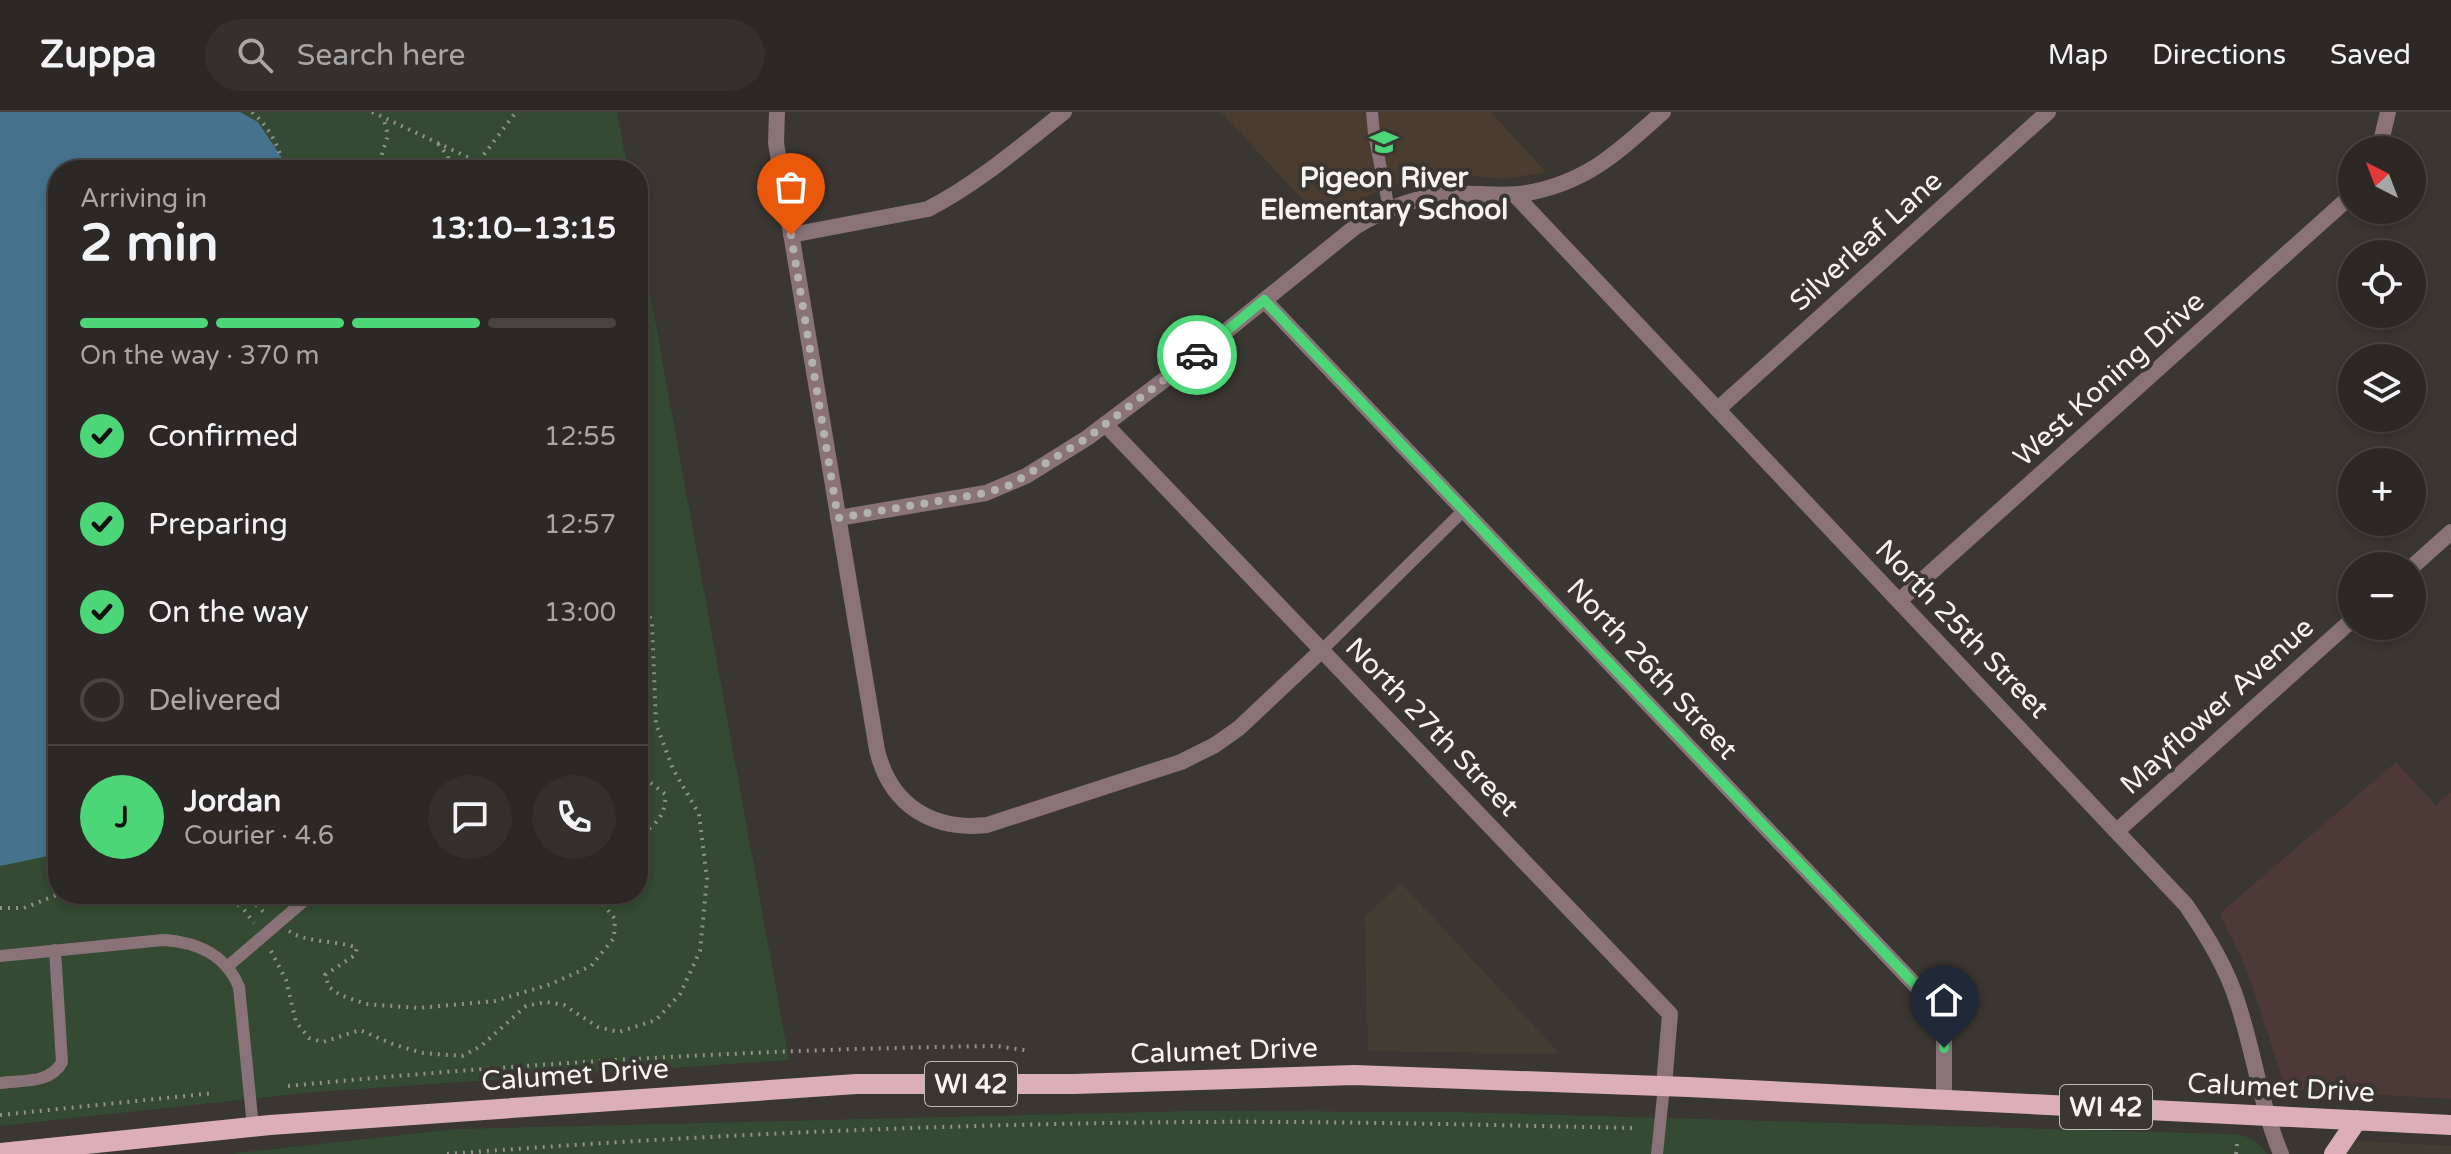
<!DOCTYPE html>
<meta charset="utf-8">
<style>
body{margin:0;font-family:"Varela Round",sans-serif;background:#34302e;color:#f1f3f6;height:100vh;display:flex;flex-direction:column;font-size:30px;white-space:nowrap}
*{box-sizing:border-box;margin:0}
p{font-size:26px;color:#a6a6a7}
.icon{flex:none;width:44px;height:44px;fill:none;stroke:currentColor;stroke-width:2;stroke-linecap:round;stroke-linejoin:round}
.map{position:relative;flex:1;overflow:hidden}
.sheet{position:absolute;left:48px;top:48px;width:600px;height:744px;display:flex;flex-direction:column;background:#2c2826;border-radius:32px;box-shadow:0 4px 12px #0003,0 0 0 2px #484443}
.sheet>*{flex:none}
.needle{width:52px;rotate:318deg}
.fabs{position:absolute;left:2338px;top:24px;display:grid;gap:16px}
.fabs a{display:grid;place-items:center;width:88px;height:88px;border-radius:50%;background:#2c2826;box-shadow:0 4px 12px #0003,0 0 0 2px #484443;font-size:40px}
.pin{position:absolute;display:grid;place-items:center;width:68px;height:68px;color:#fff;margin:-82px -34px;border-radius:50% 50% 50% 0;rotate:-45deg;box-shadow:0 0 8px #0007}
.pin .icon{rotate:45deg}
.courier{position:absolute;display:grid;place-items:center;width:80px;height:80px;margin:-40px;border:6px solid #4cd677;border-radius:50%;background:#fff;color:#222;box-shadow:0 2px 10px #0007}
.overview em{font-style:normal;font-weight:700}
.overview div{display:flex;flex-direction:column-reverse}
.overview{display:flex;align-items:center;justify-content:space-between;height:136px;padding:0 32px}
h1{font-size:52px;font-weight:700;line-height:60px}
.bar{display:grid;grid-template-columns:repeat(4,1fr);gap:12px 8px;align-content:center;height:96px;padding:0 32px}
.bar i{height:10px;border-radius:6px;background:#484443}
.bar .selected{background:#4cd677}
.bar p{grid-column:span 4}
.line{display:flex;align-items:center;gap:20px;padding:0 32px;border-top:2px solid #484443}
.line div{flex:1}
.round{display:grid;place-items:center;flex:none;width:84px;height:84px;border-radius:42px;background:#34302e}
ol{padding:0 32px;list-style:none}
li{display:flex;align-items:center;gap:24px;height:88px}
li p{margin-inline-start:auto}
li .icon{padding:8px;border-radius:50%;background:#4cd677;color:#111;stroke-width:4}
li:last-child{color:#a6a6a7}
li i{width:44px;height:44px;border:4px solid #484443;border-radius:50%}
header{display:flex;align-items:center;gap:48px;box-sizing:border-box;height:112px;padding:0 40px;background:#2c2826;border-bottom:2px solid #484443}
header strong{font-size:38px}
nav{display:flex;gap:44px;margin-inline-start:auto;font-size:28px}
.search{width:560px;height:72px;background:#34302e;display:flex;align-items:center;gap:20px;box-sizing:border-box;padding:0 28px;border-radius:44px;color:#a6a6a7;font-size:30px}
.map>svg:first-child{display:block}
</style>
<header>
<strong>Zuppa</strong>
<div class="search"><svg class="icon" aria-label="search" viewBox="0 0 24 24"><circle cx="10" cy="10" r="6"/><path d="M15 15l6 6"/></svg>Search here</div>
<nav><a>Map</a><a>Directions</a><a>Saved</a></nav>
</header>
<div class="map">
<svg width="2451" height="1042" viewBox="0 0 2451 1042">
<rect width="100%" height="100%" fill="#3a3632"/>
<path fill="#443d33" d="M 1401,771 L 1560,942 L 1368,939 L 1365,804 Z
M 2356,1029 L 2451,1034 L 2451,1042 L 2338,1042 Z"/>
<path fill="#4d3935" d="M 2396,650 L 2436,693 L 2451,680 L 2451,987 L 2299,978 L 2283,969 L 2252,873 L 2241,845 L 2219,802 Z"/>
<path fill="#4a3c2e" d="M 1221,0 L 1491,0 L 1546,60 L 1504,67 L 1456,62 L 1422,65 L 1394,73 L 1354,90 L 1324,111 Z"/>
<path fill="#344a32" d="M 0,0 L 617,0 L 628,58 L 58,58 L 58,782 L 638,782 L 638,115 L 789,948 L 315,980 L 0,1014 Z
M 1192,999 L 1452,1000 L 2228,1022 C 2247,1023 2256,1026 2267,1042 L 229,1042 L 455,1017 Z"/>
<path fill="#46728c" d="M 0,0 L 240,0 L 258,10 L 290,58 L 58,58 L 58,742 L 0,754 Z"/>
<g fill="none" stroke-linecap="round" stroke-linejoin="round">
<path stroke="#928f8c" stroke-width="4" stroke-dasharray="2 6" stroke-linecap="butt" d="M 252,0 C 269,15 281,36 283,58
M 372,0 L 495,58
M 438,32 L 448,44 L 449,58
M 479,49 L 516,0
M 377,58 L 388,23 L 383,5
M 638,661 L 665,682 C 667,702 655,715 638,723
M 226,782 L 245,799 L 254,811
M 244,782 L 266,802
M 0,796 L 24,796 L 59,782
M 289,819 C 305,831 337,828 357,836 L 355,843 L 325,863 L 329,875 L 340,883 L 366,892 L 418,896 L 495,889 L 551,872 L 591,854 L 614,826 L 615,807 L 600,788 L 588,782
M 271,839 L 286,868 L 296,910 L 309,926 L 323,930 L 360,918 L 395,933 L 423,941 L 462,944 L 481,934 L 526,894 L 546,890 L 564,893 L 598,915 L 619,920 L 656,908 L 680,882 L 700,839 L 707,767 L 699,702 L 673,657 L 656,612 L 652,511 L 638,472
M 288,974 C 523,951 761,937 997,934 L 1030,939
M 0,1003 L 214,981
M 447,1042 C 695,1023 944,1012 1192,1010 C 1340,1009 1487,1013 1634,1016
M 2236,1042 L 2237,1032"/>
<path stroke="#897378" stroke-width="12" d="M 1372,0 L 1374,22 L 1389,97
M 1322,538 L 1465,397
M 0,844 L 163,828 C 197,830 225,842 239,875 L 253,1015
M 227,855 L 312,782
M 0,971 C 21,968 51,972 62,950 L 55,838
M 1657,1042 L 1664,974"/>
<path stroke="#897378" stroke-width="16" d="M 777,0 L 776,31 L 877,638 C 890,693 932,719 987,713 L 1181,650 L 1215,633 L 1239,616 L 1322,538
M 2379,38 L 2388,0
M 1515,83 L 2186,793 C 2207,824 2227,856 2238,892 C 2254,941 2261,994 2281,1042
M 791,123 L 928,97 C 977,72 1021,34 1064,0
M 1264,188 L 1938,897 L 1944,918 L 1944,987
M 1718,297 L 2048,0
M 1105,312 L 1670,902 L 1664,974
M 838,406 L 986,381 L 1026,364 L 1087,326 L 1188,250 L 1355,115 C 1388,95 1420,83 1459,82 C 1482,81 1504,85 1527,81 C 1588,70 1619,39 1663,0
M 2412,455 L 2451,420
M 1899,489 L 2352,83
M 2117,719 L 2352,508"/>
<path stroke="#dbaeb8" stroke-width="20" d="M 0,1041 L 270,1013 L 856,972 L 1074,972 L 1354,963 L 1688,975 L 2451,1013
M 2334,1042 L 2357,1008"/>
</g>
<g fill="none" stroke-linecap="round" stroke-linejoin="round">
<path stroke="#b4b2ae" stroke-width="8" stroke-dasharray="0 14.4" d="M 791,123 L 838,406 L 986,381 L 1010,373 L 1087,326 L 1197,243"/>
<path stroke="#4cd677" stroke-width="10" d="M 1197,243 L 1264,188 L 1922,880 C 1940,899 1944,909 1944,936"/>
</g>
<defs>
<symbol id="school-bare" viewBox="-9 -9 18 18"><path d="M0-5L7-2L0 1L-7-2ZM-4 1L0 2.5L4 1V4Q0 6-4 4Z" fill="#4cd677" stroke="#3a3632" stroke-width="2.5" paint-order="stroke"/></symbol>
</defs>
<g fill-rule="evenodd">
<use href="#school-bare" x="1364" y="10" width="40" height="40"/>
</g>
<g text-anchor="middle" dominant-baseline="central" stroke-width="8" stroke-linejoin="round" paint-order="stroke">
<g fill="#3a3632" stroke="#bebbb8" stroke-width="2">
<rect x="925" y="950" width="92" height="44" rx="6"/>
<rect x="2060" y="973" width="92" height="44" rx="6"/>
</g>
<g font-size="26" font-weight="bold" fill="#f6f4f1">
<text x="971" y="972">WI 42</text>
<text x="2106" y="995">WI 42</text>
</g>
<g font-size="28" font-weight="bold" fill="#f6f4f1" stroke="#3a3632">
<text x="1384" y="66">Pigeon River<tspan x="1384" dy="32">Elementary School</tspan></text>
</g>
<g font-size="28" fill="#f6f4f1" stroke="#3a3632">
<text transform="translate(1866 129) rotate(-42)">Silverleaf Lane</text>
<text transform="translate(2109 267) rotate(-42)">West Koning Drive</text>
<text transform="translate(1962 517) rotate(46)">North 25th Street</text>
<text transform="translate(1652 557) rotate(47)">North 26th Street</text>
<text transform="translate(2217 594) rotate(-42)">Mayflower Avenue</text>
<text transform="translate(1432 615) rotate(46)">North 27th Street</text>
<text transform="translate(1224 939) rotate(-2)">Calumet Drive</text>
<text transform="translate(575 963) rotate(-4)">Calumet Drive</text>
<text transform="translate(2281 976) rotate(3)">Calumet Drive</text>
</g>
</g>
</svg>
<div class="fabs">
<a><svg class="needle" viewBox="-14 -14 28 28"><path d="M0-13l5 13h-10z" fill="#e53935"/><path d="M0 13l5-13h-10z" fill="#a6a6a7"/></svg></a>
<a><svg class="icon" aria-label="locate" viewBox="0 0 24 24"><circle cx="12" cy="12" r="6"/><path d="M12 2v4M12 18v4M2 12h4M18 12h4"/></svg></a>
<a><svg class="icon" aria-label="layers" viewBox="0 0 24 24"><path d="M12 4l9 5-9 5-9-5zM3 14l9 5 9-5"/></svg></a>
<a>+</a>
<a>−</a>
</div>
<div class="pin" style="left:791px;top:123px;background:#ea580c"><svg class="icon" aria-label="bag" viewBox="0 0 24 24"><path d="M5 8h14l-1 12H6zM9 8a3 3 0 0 1 6 0"/></svg></div>
<div class="pin" style="left:1944px;top:936px;background:#1f2937"><svg class="icon" aria-label="home" viewBox="0 0 24 24"><path d="M3 11l9-7 9 7M6 9v11h12V9"/></svg></div>
<div class="courier" style="left:1197px;top:243px"><svg class="icon" aria-label="car" viewBox="0 0 24 24"><path d="M5 17H2v-5l4-1 3-4h7l3 4 3 1v5h-3M9 17h6M6 11h13"/><circle cx="7" cy="17" r="2"/><circle cx="17" cy="17" r="2"/></svg></div>
<section class="sheet">
<div class="overview"><div><h1>2 min</h1><p>Arriving in</p></div><em>13:10–13:15</em></div>
<div class="bar"><i class="selected"></i><i class="selected"></i><i class="selected"></i><i></i><p>On the way · 370 m</p></div>
<ol>
<li><svg class="icon" aria-label="check" viewBox="0 0 24 24"><path d="M5 12l5 5 9-10"/></svg>Confirmed<p>12:55</p></li>
<li><svg class="icon" aria-label="check" viewBox="0 0 24 24"><path d="M5 12l5 5 9-10"/></svg>Preparing<p>12:57</p></li>
<li><svg class="icon" aria-label="check" viewBox="0 0 24 24"><path d="M5 12l5 5 9-10"/></svg>On the way<p>13:00</p></li>
<li><i></i>Delivered</li>
</ol>
<div class="line" style="height:144px"><b class="round" style="background:#4cd677;color:#111">J</b><div><b>Jordan</b><p>Courier · 4.6</p></div><a class="round"><svg class="icon" aria-label="chat" viewBox="0 0 24 24"><path d="M4 5h16v11H9l-5 4z"/></svg></a><a class="round"><svg class="icon" aria-label="phone" viewBox="0 0 24 24"><path d="M5 4h4l2 5-3 2q2 4 5 5l2-3 5 2v4C11 20 4 13 5 4z"/></svg></a></div>
</section>
</div>
